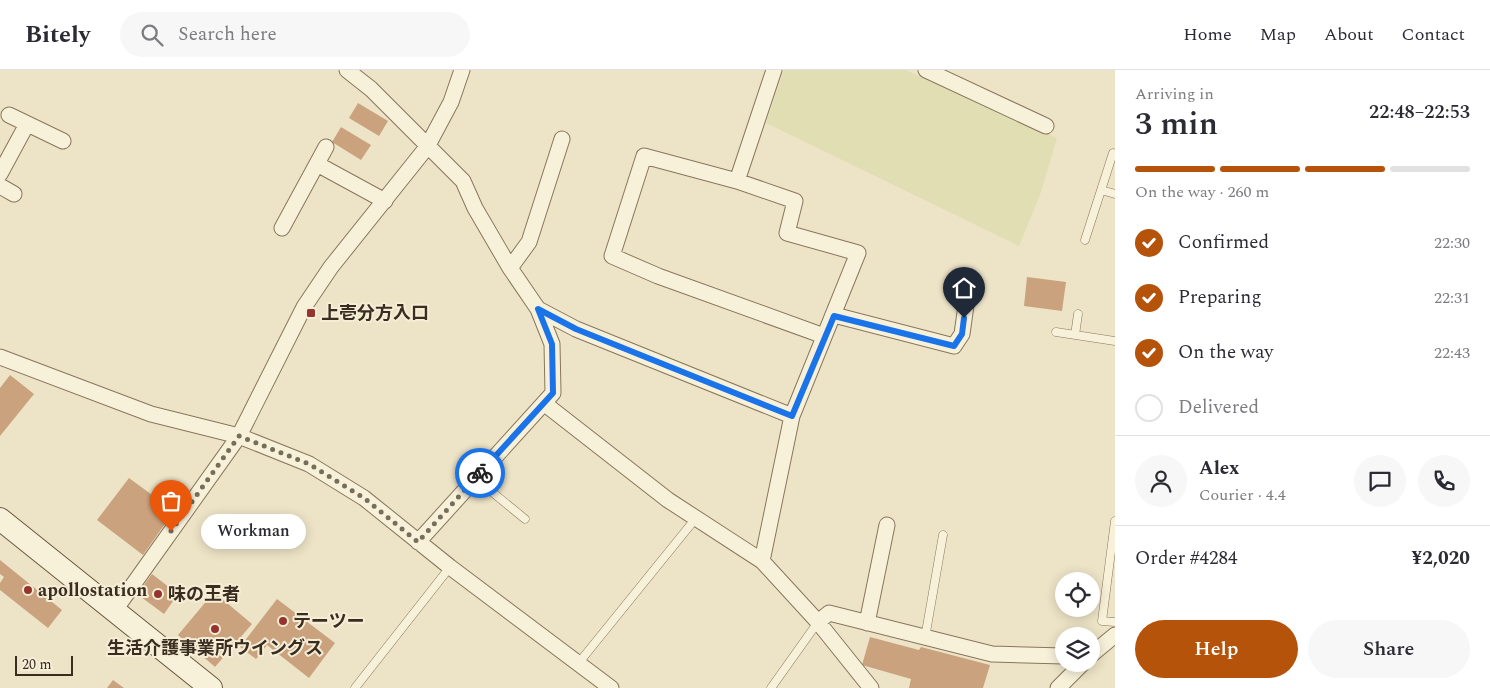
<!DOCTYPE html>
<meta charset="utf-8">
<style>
body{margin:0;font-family:Spectral,"Noto Sans JP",serif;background:#f7f7f7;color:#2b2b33;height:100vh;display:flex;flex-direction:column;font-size:19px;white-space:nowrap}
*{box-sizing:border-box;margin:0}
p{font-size:16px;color:#7c7c81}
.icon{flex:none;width:28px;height:28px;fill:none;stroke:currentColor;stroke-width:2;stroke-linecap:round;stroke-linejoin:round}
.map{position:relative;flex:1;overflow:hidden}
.side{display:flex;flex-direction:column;background:#fff;width:375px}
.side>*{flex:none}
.buttons{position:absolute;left:1055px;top:502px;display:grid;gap:10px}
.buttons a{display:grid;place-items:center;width:45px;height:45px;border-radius:50%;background:#fff;box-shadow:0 2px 12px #0003;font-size:25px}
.scale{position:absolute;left:15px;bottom:12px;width:58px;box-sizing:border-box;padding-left:5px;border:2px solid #392d20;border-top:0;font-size:14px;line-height:18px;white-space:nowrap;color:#392d20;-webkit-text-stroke:4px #f5edd6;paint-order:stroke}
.pin{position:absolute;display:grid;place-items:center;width:42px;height:42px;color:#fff;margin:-51px -21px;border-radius:50% 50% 50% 0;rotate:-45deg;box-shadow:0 0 5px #0007}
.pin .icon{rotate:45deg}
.courier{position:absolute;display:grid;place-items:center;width:50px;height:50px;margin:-25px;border:4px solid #1a73e8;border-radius:50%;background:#fff;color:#222;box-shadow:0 1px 6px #0007}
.bubble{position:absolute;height:35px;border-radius:18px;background:#fff;box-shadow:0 2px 12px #0003;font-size:16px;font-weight:600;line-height:35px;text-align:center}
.head em{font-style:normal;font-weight:600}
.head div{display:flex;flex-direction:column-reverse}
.head{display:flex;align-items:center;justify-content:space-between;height:85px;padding:0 20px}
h1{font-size:32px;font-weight:600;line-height:38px}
.bar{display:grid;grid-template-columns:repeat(4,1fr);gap:8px 5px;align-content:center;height:60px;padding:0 20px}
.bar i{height:6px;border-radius:4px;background:#e1e1e2}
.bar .on{background:#b45309}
.bar p{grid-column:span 4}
.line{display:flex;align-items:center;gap:12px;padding:0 20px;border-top:1px solid #e1e1e2}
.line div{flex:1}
.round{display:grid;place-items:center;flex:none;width:52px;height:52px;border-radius:26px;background:#f7f7f7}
ol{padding:0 20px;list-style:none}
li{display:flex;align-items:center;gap:15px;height:55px}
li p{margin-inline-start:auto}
li .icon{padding:5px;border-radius:50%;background:#b45309;color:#fff;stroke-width:4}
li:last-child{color:#7c7c81}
li i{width:28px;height:28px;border:2px solid #e1e1e2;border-radius:50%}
.button{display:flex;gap:10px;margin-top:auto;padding:10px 20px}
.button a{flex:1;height:58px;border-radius:30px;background:#b45309;color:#fff;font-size:20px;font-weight:600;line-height:58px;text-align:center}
.button a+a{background:#f7f7f7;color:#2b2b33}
header{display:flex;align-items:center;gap:30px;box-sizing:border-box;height:70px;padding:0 25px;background:#fff;border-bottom:1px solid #e1e1e2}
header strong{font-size:24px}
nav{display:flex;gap:28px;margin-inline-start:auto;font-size:18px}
.search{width:350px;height:45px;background:#f7f7f7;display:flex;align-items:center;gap:12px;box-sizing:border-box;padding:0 18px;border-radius:28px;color:#7c7c81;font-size:19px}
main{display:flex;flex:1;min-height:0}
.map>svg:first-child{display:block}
</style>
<header>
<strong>Bitely</strong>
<div class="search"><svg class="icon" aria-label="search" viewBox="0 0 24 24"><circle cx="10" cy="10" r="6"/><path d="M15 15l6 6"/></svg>Search here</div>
<nav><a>Home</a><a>Map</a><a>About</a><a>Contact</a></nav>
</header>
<main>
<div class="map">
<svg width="1115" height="618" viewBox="0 0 1115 618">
<rect width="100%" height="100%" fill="#ede4c7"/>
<path fill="#e2deb4" d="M 784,0 L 906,0 L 1057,68 L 1040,125 L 1019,176 L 766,53 Z"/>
<path fill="#caa27e" d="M 358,33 L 388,51 L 379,66 L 349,48 Z
M 341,57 L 371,75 L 361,90 L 332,72 Z
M 1027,207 L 1066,212 L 1062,241 L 1024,236 Z
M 10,305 L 34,324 L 0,366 L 0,318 Z
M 129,408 L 174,441 L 143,485 L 97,450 Z
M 0,490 L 62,540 L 48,558 L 0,520 L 0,513 L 4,507 L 0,504 Z
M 152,504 L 178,524 L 164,544 L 137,524 Z
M 214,522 L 252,554 L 215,597 L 178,565 Z
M 277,529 L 335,573 L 309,608 L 267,575 L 256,589 L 240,577 Z
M 870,567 L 919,580 L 921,577 L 990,595 L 983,618 L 909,618 L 911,609 L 862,595 Z
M 113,610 L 124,618 L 107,618 Z"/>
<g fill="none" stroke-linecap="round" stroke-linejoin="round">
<defs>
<path id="lane" d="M 1101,120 L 1115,124
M 1085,170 L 1113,83
M 1056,262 L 1115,271
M 1075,265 L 1078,244
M 475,408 L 525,449
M 1115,451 L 1102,551 L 1115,552
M 925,568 L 943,465
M 577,595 L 696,448
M 355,618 L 450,497
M 771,618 L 818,552"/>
<path id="street" d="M 347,0 L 371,19 L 463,111 L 475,138 L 510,198 L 538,239 L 576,259 L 792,346
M 774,0 L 737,111 L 795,131 L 787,163 L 858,183 L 792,346 L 762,491 L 818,552 L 829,543 L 992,584 L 1064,586
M 926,0 L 1046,56
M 9,45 L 63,71
M 317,94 L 385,131
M 0,104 L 27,54
M 737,111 L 644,86 L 612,186 L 658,206 L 824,266
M 0,116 L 14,124
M 282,158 L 326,77
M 510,198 L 529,172 L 562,69
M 834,245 L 954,276 L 962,264 L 969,214
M 0,287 L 151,344 L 239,366 L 309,394 L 364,428 L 450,497 L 611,618
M 545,334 L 668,430 L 762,491
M 418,472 L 553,323 L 552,274 L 538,239
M 115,540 L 239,366 L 304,237 L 331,197 L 427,77 L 451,32 L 462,0
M 818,552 L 871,618
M 867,553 L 887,455
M 1091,585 L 1115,565
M 1058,618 L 1082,594"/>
<path id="secondary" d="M 0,449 L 211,618"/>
</defs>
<use href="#lane" stroke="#88765d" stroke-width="9"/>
<use href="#street" stroke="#88765d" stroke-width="17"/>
<use href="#secondary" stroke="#6a5740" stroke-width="24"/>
<use href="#lane" stroke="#f8f1da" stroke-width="8"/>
<use href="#street" stroke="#f8f1da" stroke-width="15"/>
<use href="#secondary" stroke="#f8f1da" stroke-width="22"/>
</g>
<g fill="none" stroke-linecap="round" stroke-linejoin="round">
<path stroke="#786d5a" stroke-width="5" stroke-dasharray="0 9" d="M 171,461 L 239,366 L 309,394 L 364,428 L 418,472 L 480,403"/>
<path stroke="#1a73e8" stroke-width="6" d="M 480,403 L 553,323 L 552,274 L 538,239 L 576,259 L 792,346 L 834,246 L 954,276 L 962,264 L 964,248"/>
</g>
<g fill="#95342f" stroke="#f5edd6" stroke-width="2">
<rect x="306" y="238" width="10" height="10" rx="2.5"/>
<circle cx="28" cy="520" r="5"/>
<circle cx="158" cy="524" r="5"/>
<circle cx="283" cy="551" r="5"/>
<circle cx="215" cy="559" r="5"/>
</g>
<g text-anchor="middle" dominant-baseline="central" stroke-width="4" stroke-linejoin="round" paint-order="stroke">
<g font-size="18" font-weight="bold" fill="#392d20" stroke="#f5edd6" text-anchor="start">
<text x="321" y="243">上壱分方入口</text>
<text x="38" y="520">apollostation</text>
<text x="168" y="524">味の王者</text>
<text x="293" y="551">テーツー</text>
<text x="215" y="578" text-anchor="middle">生活介護事業所ウイングス</text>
</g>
</g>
</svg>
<div class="buttons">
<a><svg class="icon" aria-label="locate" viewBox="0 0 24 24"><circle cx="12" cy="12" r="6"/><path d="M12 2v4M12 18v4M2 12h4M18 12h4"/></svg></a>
<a><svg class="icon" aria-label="layers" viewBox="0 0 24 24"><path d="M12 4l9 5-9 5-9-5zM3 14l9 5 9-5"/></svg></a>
</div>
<div class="scale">20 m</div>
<div class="pin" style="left:171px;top:461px;background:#ea580c"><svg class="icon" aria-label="bag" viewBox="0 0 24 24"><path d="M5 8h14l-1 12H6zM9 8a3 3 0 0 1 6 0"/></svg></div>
<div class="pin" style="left:964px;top:248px;background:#1f2937"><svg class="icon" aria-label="home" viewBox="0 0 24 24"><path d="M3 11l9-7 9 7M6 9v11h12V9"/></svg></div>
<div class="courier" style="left:480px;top:403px"><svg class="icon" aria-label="bike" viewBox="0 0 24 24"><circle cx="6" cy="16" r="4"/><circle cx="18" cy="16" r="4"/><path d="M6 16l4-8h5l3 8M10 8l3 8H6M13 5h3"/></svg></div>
<div class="bubble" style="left:201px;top:444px;width:105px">Workman</div>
</div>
<section class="side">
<div class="head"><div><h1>3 min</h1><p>Arriving in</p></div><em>22:48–22:53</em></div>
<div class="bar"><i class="on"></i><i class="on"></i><i class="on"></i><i></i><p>On the way · 260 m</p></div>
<ol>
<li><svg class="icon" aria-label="check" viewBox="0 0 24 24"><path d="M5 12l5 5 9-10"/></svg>Confirmed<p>22:30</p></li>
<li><svg class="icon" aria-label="check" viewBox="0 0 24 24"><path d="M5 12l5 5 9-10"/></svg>Preparing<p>22:31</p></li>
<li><svg class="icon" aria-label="check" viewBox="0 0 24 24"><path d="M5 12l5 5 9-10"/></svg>On the way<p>22:43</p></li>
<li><i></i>Delivered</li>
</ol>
<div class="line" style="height:90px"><a class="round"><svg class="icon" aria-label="person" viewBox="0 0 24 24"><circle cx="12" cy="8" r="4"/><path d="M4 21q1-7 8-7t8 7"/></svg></a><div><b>Alex</b><p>Courier · 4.4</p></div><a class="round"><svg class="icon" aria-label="chat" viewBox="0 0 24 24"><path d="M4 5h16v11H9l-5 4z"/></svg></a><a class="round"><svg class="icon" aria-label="phone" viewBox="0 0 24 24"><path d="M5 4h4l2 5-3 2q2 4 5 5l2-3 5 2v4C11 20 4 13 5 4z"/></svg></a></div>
<div class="line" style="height:65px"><div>Order #4284</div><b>¥2,020</b></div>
<div class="button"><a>Help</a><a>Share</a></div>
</section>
</main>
